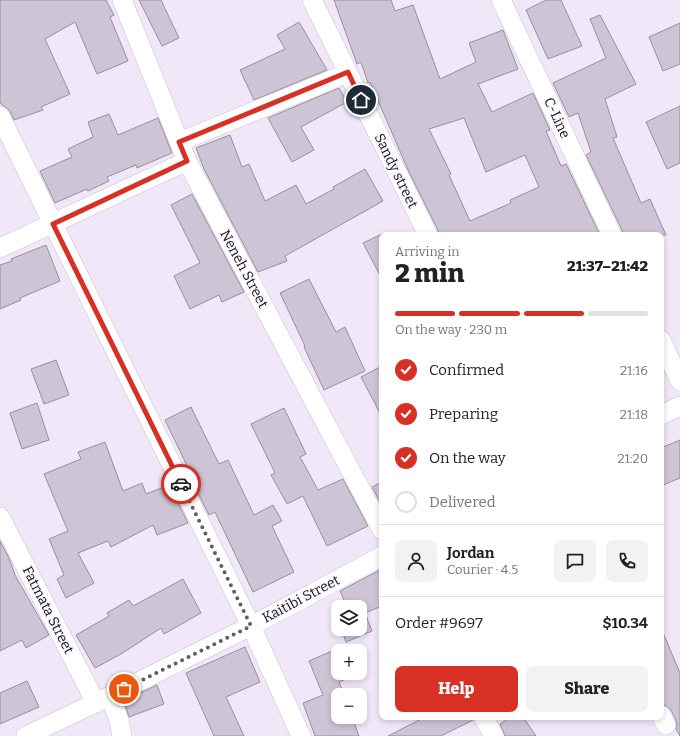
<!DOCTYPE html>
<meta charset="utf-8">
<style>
body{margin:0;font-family:Bitter,serif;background:#f2f2f2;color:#222;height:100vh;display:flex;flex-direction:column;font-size:15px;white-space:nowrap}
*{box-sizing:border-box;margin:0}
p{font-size:13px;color:#767676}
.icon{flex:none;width:22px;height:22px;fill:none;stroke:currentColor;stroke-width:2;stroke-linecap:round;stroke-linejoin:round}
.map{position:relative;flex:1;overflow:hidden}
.details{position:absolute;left:379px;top:232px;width:285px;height:488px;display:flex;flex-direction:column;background:#fff;border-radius:8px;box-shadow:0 2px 6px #0003}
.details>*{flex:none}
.buttons{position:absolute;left:331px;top:600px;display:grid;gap:8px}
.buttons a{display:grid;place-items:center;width:36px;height:36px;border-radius:8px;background:#fff;box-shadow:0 2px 6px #0003;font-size:20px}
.pin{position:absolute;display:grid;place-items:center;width:34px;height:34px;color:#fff;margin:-17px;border:2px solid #fff;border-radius:50%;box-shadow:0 1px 4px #0007}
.courier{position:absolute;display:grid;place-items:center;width:40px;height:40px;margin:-20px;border:3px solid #d93025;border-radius:50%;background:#fff;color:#222;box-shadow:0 1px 5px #0007}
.overview em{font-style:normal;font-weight:800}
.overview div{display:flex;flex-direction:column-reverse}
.overview{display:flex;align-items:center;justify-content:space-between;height:68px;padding:0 16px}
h1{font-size:26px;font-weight:800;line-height:30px}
.bar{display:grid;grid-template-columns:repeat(4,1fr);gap:6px 4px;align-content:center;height:48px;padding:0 16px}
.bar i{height:5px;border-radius:3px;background:#e0e0e0}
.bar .on{background:#d93025}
.bar p{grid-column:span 4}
.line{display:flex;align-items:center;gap:10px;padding:0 16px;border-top:1px solid #e0e0e0}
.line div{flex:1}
.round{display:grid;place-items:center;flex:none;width:42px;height:42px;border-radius:8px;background:#f2f2f2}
ol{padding:0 16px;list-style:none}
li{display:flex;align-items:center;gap:12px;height:44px}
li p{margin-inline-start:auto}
li .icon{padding:4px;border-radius:50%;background:#d93025;color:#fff;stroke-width:4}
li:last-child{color:#767676}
li i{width:22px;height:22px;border:2px solid #e0e0e0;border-radius:50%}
.button{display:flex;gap:8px;margin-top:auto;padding:8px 16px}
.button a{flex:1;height:46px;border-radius:8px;background:#d93025;color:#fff;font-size:16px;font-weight:800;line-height:46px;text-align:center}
.button a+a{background:#f2f2f2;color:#222}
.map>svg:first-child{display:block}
</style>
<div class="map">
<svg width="680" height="736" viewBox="0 0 680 736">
<rect width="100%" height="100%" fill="#f0e8f9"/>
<path fill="#cdc5d6" stroke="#978f9e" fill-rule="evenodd" d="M 0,0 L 106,0 L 114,15 L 110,17 L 128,61 L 97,74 L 75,22 L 45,39 L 70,94 L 41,107 L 43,110 L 14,120 L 10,111 L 0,103 Z
M 139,0 L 161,0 L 179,38 L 162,46 Z
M 334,0 L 391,0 L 395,11 L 413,5 L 440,79 L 476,62 L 469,43 L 503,30 L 518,69 L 478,84 L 492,112 L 533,93 L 550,130 L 546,131 L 561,166 L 566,164 L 600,235 L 439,235 L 438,230 L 409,172 L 370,82 L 368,83 L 361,62 L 357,64 ZM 464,118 L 486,172 L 525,155 L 539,187 L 510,200 L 511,203 L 470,221 L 449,175 L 451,174 L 429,129 Z
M 546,0 L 561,0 L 582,46 L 548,59 L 526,10 Z
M 600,15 L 636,84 L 605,99 L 617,137 L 613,138 L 641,203 L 650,199 L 666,235 L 623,235 L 622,230 L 586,155 L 591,152 L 578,113 L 569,117 L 553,83 L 606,58 L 590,19 Z
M 299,22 L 327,70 L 254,100 L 240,70 L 285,49 L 277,35 Z
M 680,23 L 680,64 L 663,71 L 649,37 Z
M 339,88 L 347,102 L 301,127 L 314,150 L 292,162 L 268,118 Z
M 680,106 L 680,163 L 667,169 L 646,122 Z
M 109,114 L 118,135 L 158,118 L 172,153 L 137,168 L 136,165 L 107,177 L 109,181 L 88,191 L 87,189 L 55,203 L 40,171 L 72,157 L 68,149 L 93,137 L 88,122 Z
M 230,135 L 242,167 L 249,164 L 265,201 L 296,185 L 306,204 L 334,189 L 333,187 L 365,169 L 383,201 L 285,256 L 287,261 L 258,272 L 204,169 L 196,148 Z
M 192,194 L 244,292 L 222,302 L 219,295 L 190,309 L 174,276 L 200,263 L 171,205 Z
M 382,234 L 382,279 L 363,243 Z
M 46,245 L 60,281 L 20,298 L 21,300 L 0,309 L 0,265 L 12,261 L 11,259 Z
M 309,279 L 336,332 L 345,327 L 365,371 L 324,390 L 304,347 L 305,346 L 280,293 Z
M 56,360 L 69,395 L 44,404 L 31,369 Z
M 382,366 L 382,417 L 361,377 Z
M 37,403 L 49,440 L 22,449 L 10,413 Z
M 191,407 L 219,464 L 228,460 L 254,515 L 273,505 L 282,521 L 272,526 L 294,572 L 253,592 L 215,512 L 209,515 L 190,477 L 192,476 L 165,420 Z
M 284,408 L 306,454 L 300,457 L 318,490 L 343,479 L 368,526 L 327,546 L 303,496 L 287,504 L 271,475 L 275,473 L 251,424 Z
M 680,440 L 680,478 L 661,486 L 661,448 Z
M 105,442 L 123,491 L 142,483 L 146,494 L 169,485 L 188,523 L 157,535 L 153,525 L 111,547 L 108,541 L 78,553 L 94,583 L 66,598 L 57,579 L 64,575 L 49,539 L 68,531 L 44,474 L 81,459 L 78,452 Z
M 382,482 L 382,506 L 372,487 Z
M 0,541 L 9,558 L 15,575 L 49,635 L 26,648 L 22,640 L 0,651 Z
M 382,569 L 382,606 L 365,613 L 372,631 L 346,642 L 341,629 L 360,629 L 360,607 L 347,607 L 340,591 Z
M 183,579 L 201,613 L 164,634 L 161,628 L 121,654 L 95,668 L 76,635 L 109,616 L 107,613 L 129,600 L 133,606 Z
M 661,628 L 680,673 L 680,736 L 676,729 L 677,725 L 676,720 L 671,710 L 664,705 L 661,698 Z
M 245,647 L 260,682 L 226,697 L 244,736 L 214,736 L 186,673 Z
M 339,648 L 341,651 L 338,651 L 338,673 L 350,673 L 351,677 L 339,682 L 344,695 L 338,695 L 338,717 L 352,717 L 359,736 L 315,736 L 303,703 L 323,695 L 309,661 Z
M 27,681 L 39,707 L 0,724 L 0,693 Z
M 157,685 L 164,704 L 129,717 L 124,701 Z
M 425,717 L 472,717 L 473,720 L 441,736 L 388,736 Z
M 511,717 L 523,717 L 536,736 L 505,736 L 500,724 Z"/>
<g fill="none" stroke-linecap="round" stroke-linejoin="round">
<defs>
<path id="street" d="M 122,0 L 187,161 L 382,530
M 312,0 L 428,235
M 501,0 L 612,235
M 0,116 L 251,626 L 301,736
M 179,142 L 348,73
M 0,248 L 187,161
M 661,340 L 680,381
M 661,415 L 680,406
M 0,517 L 96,703
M 110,696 L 119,720 L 122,736
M 661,715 L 666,725
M 483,717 L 494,736
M 26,736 L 110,696 L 251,626 L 382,556"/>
</defs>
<use href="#street" stroke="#c8c0d0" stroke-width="20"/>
<use href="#street" stroke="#fff" stroke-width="19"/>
</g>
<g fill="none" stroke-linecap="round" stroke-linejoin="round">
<path stroke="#615c66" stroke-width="4" stroke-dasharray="0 7.2" d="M 124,689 L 251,626 L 181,484"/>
<path stroke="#d93025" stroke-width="5" d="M 181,484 L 53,224 L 187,161 L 179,142 L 348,72 L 361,100"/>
</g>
<g text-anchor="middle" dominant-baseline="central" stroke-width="3.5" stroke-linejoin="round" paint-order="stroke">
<g font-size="14" fill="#141117" stroke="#fbf8fe">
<text transform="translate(557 118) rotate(65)">C-Line</text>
<text transform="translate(396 171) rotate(64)">Sandy street</text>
<text transform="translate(244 269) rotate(62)">Neneh Street</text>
<text transform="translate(301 599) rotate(-28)">Kaitibi Street</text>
<text transform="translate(48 610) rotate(63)">Fatmata Street</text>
</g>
</g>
</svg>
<div class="buttons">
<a><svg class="icon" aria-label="layers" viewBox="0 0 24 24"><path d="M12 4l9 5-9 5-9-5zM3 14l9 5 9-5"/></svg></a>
<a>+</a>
<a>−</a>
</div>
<div class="pin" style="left:124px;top:689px;background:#ea580c"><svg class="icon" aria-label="bag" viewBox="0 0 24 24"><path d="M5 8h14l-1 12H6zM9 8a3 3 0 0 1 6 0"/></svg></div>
<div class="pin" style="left:361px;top:100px;background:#1f2937"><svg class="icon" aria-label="home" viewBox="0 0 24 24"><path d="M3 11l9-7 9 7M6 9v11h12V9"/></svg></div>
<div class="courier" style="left:181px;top:484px"><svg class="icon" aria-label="car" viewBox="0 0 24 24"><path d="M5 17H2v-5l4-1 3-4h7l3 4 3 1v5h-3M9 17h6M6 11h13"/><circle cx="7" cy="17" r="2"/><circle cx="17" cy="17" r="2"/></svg></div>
<section class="details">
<div class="overview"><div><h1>2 min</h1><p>Arriving in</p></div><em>21:37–21:42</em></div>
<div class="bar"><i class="on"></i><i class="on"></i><i class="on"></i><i></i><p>On the way · 230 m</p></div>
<ol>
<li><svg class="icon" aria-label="check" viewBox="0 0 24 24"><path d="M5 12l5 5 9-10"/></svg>Confirmed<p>21:16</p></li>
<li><svg class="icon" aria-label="check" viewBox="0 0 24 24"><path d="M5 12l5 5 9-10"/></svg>Preparing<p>21:18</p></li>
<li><svg class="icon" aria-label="check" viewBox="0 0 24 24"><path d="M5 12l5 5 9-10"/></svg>On the way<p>21:20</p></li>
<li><i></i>Delivered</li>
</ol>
<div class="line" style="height:72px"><a class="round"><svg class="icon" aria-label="person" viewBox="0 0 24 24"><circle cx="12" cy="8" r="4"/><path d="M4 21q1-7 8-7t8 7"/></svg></a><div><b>Jordan</b><p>Courier · 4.5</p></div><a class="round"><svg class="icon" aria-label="chat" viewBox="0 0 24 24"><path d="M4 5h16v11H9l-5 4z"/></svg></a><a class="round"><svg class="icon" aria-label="phone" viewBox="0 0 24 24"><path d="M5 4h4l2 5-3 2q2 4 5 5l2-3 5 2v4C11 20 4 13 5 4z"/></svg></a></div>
<div class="line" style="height:52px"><div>Order #9697</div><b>$10.34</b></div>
<div class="button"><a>Help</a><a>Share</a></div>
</section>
</div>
